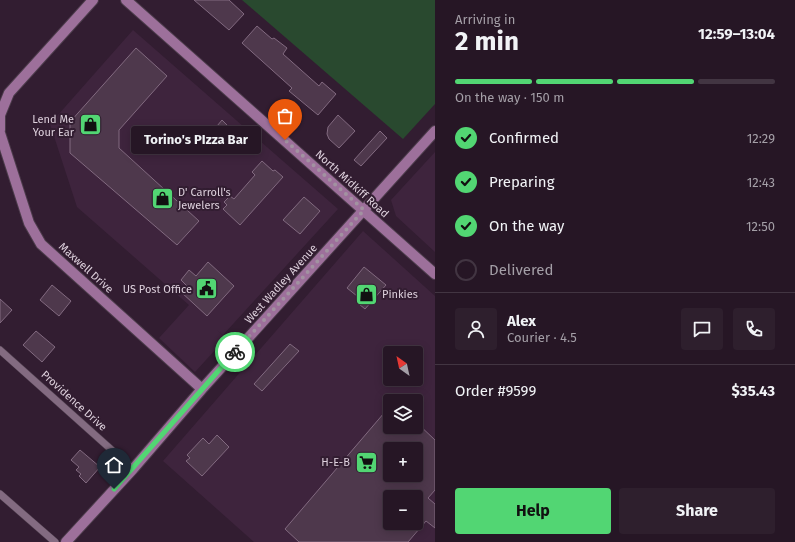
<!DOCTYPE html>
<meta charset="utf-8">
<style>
body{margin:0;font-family:"Fira Sans",sans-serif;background:#2e1f2d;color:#f1f3f6;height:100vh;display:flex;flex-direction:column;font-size:15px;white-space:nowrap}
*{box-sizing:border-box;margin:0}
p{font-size:13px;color:#a49fa7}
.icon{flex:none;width:22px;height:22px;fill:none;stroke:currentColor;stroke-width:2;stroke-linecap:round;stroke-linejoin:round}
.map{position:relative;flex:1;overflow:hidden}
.panel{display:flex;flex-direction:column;background:#261625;width:360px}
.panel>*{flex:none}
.needle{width:26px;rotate:327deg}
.controls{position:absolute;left:383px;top:346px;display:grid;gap:8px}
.controls a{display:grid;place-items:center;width:40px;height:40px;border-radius:4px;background:#261625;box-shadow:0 2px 10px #0003,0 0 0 1px #423542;font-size:20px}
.pin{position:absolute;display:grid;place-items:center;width:34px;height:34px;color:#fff;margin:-41px -17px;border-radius:50% 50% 50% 0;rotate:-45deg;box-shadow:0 0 4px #0007}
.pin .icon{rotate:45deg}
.courier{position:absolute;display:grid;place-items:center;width:40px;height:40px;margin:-20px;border:3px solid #52d673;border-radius:50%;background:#fff;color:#222;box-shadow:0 1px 5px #0007}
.bubble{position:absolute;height:28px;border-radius:4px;background:#261625;box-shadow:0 2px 10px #0003,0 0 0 1px #423542;font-size:13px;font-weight:700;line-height:28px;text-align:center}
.head em{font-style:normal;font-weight:700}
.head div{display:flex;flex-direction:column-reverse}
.head{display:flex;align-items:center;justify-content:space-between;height:68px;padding:0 20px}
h1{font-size:26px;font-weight:700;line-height:30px}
.bar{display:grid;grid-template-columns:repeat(4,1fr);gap:6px 4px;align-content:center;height:48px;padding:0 20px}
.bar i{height:5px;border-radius:3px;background:#423542}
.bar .on{background:#52d673}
.bar p{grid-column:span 4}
.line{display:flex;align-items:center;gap:10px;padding:0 20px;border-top:1px solid #423542}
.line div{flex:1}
.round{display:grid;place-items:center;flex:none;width:42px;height:42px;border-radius:4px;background:#2e1f2d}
ol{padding:0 20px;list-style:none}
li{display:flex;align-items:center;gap:12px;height:44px}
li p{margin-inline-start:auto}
li .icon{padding:4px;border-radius:50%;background:#52d673;color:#111;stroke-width:4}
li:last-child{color:#a49fa7}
li i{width:22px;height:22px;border:2px solid #423542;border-radius:50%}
.button{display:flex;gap:8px;margin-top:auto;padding:8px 20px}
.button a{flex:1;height:46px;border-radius:4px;background:#52d673;color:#111;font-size:16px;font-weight:700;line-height:46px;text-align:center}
.button a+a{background:#2e1f2d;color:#f1f3f6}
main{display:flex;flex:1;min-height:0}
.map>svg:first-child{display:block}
</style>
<main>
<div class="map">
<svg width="435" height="542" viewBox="0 0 435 542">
<rect width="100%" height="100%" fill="#321d31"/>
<path fill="#3e243d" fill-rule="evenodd" d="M 133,30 L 338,209 L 223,335 L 217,330 L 226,338 L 195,372 L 159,338 L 189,305 L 77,207 L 50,124 Z
M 435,152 L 435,252 L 396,216 L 391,200 Z
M 363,231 L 435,296 L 435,542 L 254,542 L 163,461 ZM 390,353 L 416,353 L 416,379 L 390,379 ZM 390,401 L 416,401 L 416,427 L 390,427 ZM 390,449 L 416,449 L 416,475 L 390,475 ZM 390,497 L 416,497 L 416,523 L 390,523 Z"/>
<path fill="#29492f" d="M 242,0 L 435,0 L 435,104 L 403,139 Z"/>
<path fill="#4e384c" stroke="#826a80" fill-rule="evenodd" d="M 194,0 L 229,0 L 244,14 L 229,30 Z
M 257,26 L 272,39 L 274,38 L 287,48 L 283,54 L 319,86 L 322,82 L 336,94 L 318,115 L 289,91 L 292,88 L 242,43 Z
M 136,48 L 167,76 L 119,130 L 119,148 L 199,221 L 177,245 L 70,153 L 70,122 Z
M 338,115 L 355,131 L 339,148 L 329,139 L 327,134 L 328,127 Z
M 222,120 L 231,129 L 221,140 L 219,139 L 217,142 L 210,136 L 213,133 L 212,132 Z
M 380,131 L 387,138 L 361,166 L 354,160 Z
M 262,161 L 273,171 L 275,170 L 283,177 L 240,225 L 223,209 L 227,205 L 224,202 L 230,196 L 234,199 L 255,175 L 252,172 Z
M 304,197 L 320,211 L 300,234 L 283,220 Z
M 208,262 L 234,286 L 207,316 L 181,292 L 187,286 L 181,280 L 189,270 L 196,276 Z
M 364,267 L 386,285 L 365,309 L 359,304 L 362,300 L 347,288 Z
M 52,285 L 71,301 L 59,316 L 40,300 Z
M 0,299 L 12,310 L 0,323 Z
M 36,331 L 55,347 L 42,362 L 23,345 Z
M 290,344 L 299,351 L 262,391 L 254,384 Z
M 390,406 L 390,427 L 416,427 L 416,422 L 435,440 L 435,490 L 428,498 L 435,504 L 435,528 L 426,521 L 408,542 L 299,542 L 285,529 ZM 390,449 L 416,449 L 416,475 L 390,475 ZM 390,497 L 416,497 L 416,523 L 390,523 Z
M 217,435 L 229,447 L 202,476 L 186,461 L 190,458 L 187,455 L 203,438 L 209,444 Z
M 80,450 L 100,467 L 86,483 L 79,476 L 81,474 L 76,470 L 79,467 L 71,460 Z"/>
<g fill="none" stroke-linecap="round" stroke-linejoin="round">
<defs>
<path id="street" d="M 0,350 L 133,469
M 0,494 L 55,542"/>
<path id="secondary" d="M 126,0 L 435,274
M 0,130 L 0,115 L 9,93 L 93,0
M 0,133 L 29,223 L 41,244 L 202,389
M 66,542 L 133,469 L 202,389 L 435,131"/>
</defs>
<use href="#street" stroke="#4c3c4b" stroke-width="8"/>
<use href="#secondary" stroke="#4c3c4b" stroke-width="12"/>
<use href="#street" stroke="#836b81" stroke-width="7"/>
<use href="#secondary" stroke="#9d709b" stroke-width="10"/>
</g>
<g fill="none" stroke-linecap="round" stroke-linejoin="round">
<path stroke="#a292a1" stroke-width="4" stroke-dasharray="0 7.2" d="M 235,352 L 364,210 L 285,140"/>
<path stroke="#52d673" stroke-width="5" d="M 114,489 L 235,352"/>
</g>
<defs>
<symbol id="shop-square" viewBox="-11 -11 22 22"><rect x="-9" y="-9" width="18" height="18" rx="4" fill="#52d673" stroke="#321d31"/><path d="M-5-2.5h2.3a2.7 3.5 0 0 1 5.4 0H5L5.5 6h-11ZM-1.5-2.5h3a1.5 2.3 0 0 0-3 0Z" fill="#111"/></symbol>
<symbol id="civic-square" viewBox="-11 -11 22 22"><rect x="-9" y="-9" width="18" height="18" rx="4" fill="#52d673" stroke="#321d31"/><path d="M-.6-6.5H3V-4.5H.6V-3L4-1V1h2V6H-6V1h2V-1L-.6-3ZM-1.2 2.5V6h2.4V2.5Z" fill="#111"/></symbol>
<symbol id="supermarket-square" viewBox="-11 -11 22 22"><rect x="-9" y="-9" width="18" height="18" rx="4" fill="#52d673" stroke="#321d31"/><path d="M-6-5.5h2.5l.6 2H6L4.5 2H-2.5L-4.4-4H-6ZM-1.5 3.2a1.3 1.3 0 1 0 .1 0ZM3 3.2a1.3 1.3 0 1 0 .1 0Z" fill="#111"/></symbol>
</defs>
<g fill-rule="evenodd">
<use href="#shop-square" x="78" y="112" width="25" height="25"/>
<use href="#shop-square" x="150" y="186" width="25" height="25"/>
<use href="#civic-square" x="194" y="276" width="25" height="25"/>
<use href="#shop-square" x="354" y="282" width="25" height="25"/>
<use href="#supermarket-square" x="354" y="450" width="25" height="25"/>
</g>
<g text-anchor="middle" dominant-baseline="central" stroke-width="4" stroke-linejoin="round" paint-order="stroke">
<g font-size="11" fill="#ded1dd" stroke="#321d31" text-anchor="end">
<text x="74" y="119">Lend Me<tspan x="74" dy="13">Your Ear</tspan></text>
<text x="178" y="192" text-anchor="start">D' Carroll's<tspan x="178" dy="13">Jewelers</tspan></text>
<text x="192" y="289">US Post Office</text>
<text x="382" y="294" text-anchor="start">Pinkies</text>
<text x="350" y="462">H-E-B</text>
</g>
<g font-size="11" fill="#ded1dd" stroke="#321d31">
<text transform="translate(352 184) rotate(42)">North Midkiff Road</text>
<text transform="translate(86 268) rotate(42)">Maxwell Drive</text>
<text transform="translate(281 284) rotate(-48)">West Wadley Avenue</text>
<text transform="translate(74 401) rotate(42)">Providence Drive</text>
</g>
</g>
</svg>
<div class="controls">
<a><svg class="needle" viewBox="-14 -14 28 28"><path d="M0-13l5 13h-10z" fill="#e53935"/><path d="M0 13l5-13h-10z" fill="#a49fa7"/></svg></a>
<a><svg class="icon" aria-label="layers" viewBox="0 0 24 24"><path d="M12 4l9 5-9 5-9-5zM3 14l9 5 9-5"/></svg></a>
<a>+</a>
<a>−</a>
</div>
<div class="pin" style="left:285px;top:140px;background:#ea580c"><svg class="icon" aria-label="bag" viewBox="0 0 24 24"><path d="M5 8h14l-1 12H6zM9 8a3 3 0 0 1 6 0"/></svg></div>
<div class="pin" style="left:114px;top:489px;background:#1f2937"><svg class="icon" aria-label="home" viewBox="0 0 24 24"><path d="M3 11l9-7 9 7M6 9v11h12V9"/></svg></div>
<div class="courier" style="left:235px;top:352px"><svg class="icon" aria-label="bike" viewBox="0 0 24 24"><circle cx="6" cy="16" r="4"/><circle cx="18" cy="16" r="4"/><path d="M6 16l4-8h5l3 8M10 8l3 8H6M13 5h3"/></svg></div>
<div class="bubble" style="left:131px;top:126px;width:130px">Torino's PIzza Bar</div>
</div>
<section class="panel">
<div class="head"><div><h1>2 min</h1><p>Arriving in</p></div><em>12:59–13:04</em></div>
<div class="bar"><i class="on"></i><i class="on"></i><i class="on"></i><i></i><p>On the way · 150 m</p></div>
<ol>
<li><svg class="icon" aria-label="check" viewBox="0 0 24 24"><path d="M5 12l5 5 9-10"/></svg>Confirmed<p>12:29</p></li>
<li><svg class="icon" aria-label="check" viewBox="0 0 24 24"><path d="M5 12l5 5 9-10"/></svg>Preparing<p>12:43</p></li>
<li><svg class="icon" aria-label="check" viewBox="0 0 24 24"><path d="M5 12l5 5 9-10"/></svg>On the way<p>12:50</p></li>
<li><i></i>Delivered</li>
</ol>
<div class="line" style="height:72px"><a class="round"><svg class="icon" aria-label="person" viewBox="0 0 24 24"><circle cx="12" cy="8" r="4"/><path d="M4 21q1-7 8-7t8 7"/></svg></a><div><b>Alex</b><p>Courier · 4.5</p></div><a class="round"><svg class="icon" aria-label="chat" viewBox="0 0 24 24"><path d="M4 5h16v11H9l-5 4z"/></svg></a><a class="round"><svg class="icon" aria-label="phone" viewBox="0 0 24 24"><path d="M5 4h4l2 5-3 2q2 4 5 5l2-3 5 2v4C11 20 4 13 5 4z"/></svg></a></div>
<div class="line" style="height:52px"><div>Order #9599</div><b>$35.43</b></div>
<div class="button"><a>Help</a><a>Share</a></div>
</section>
</main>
